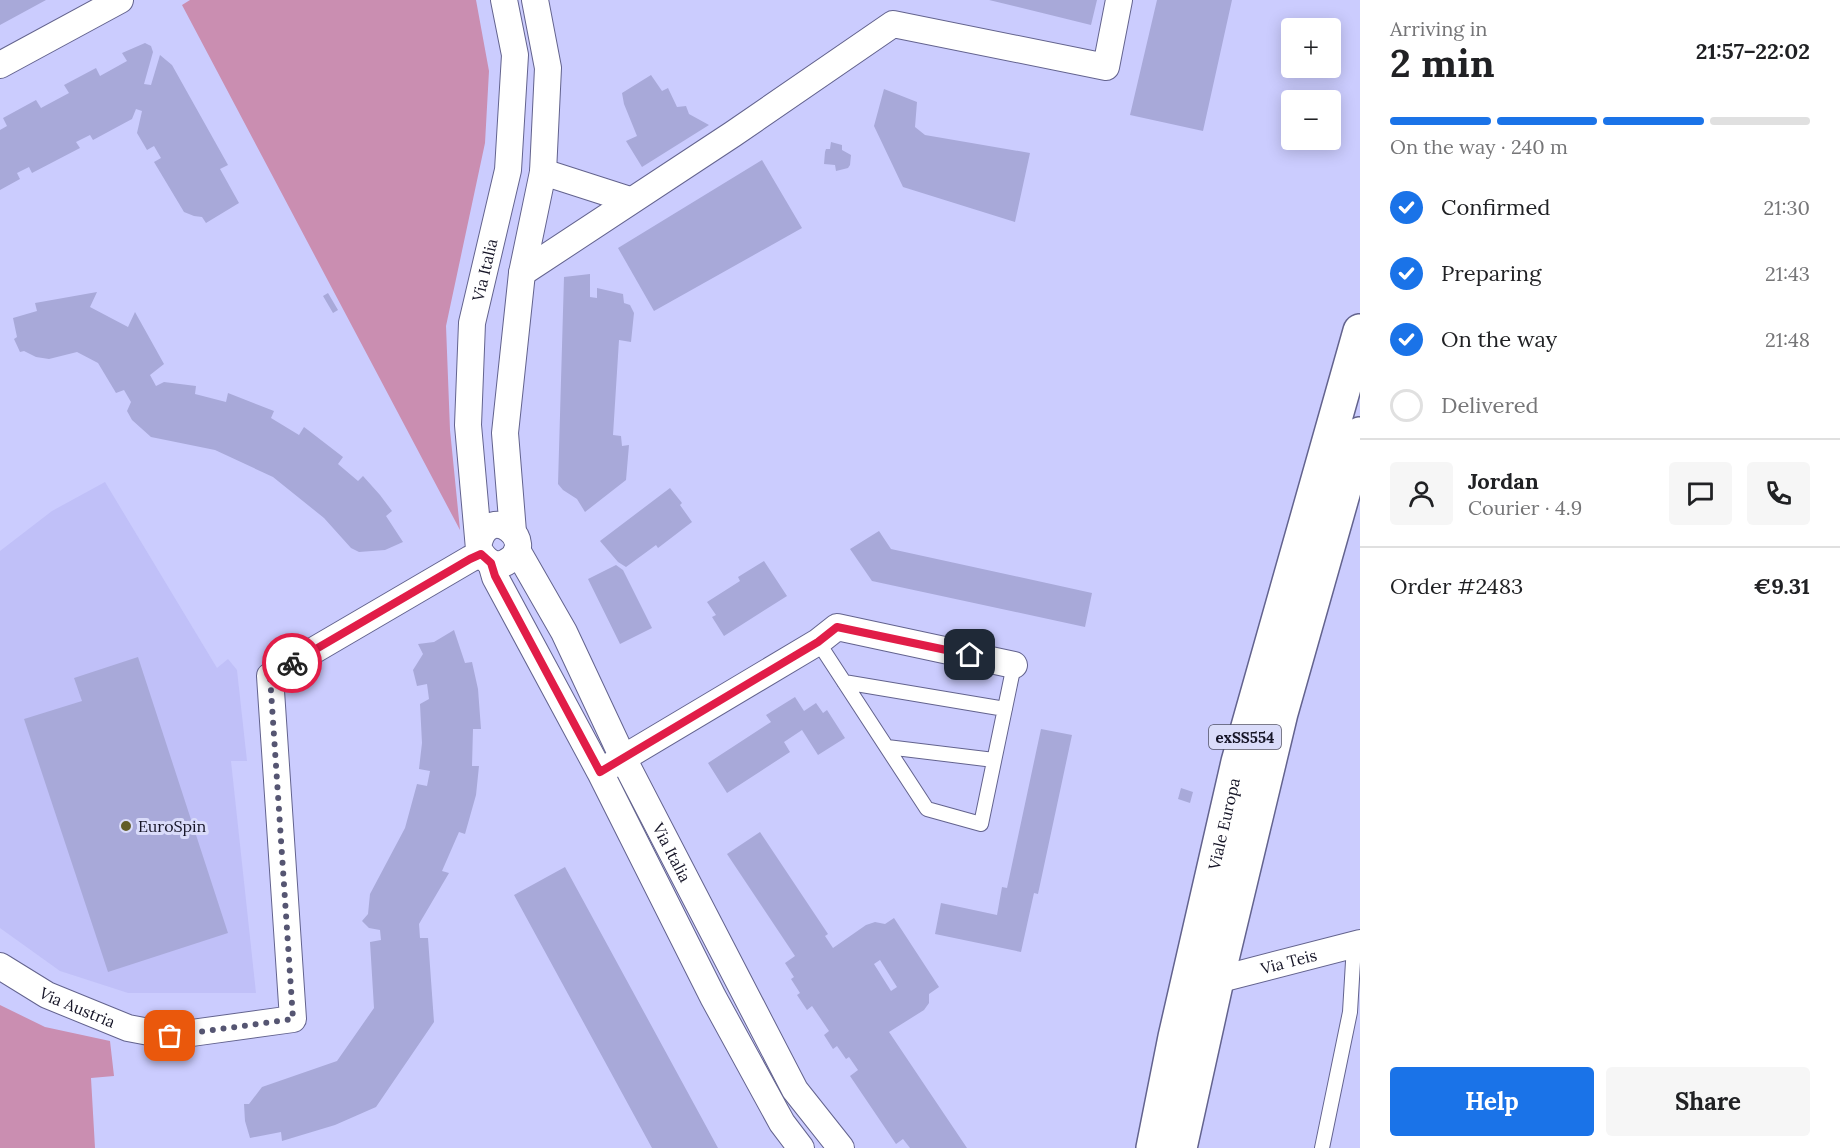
<!DOCTYPE html>
<meta charset="utf-8">
<style>
body{margin:0;font-family:Lora,serif;background:#f6f6f6;color:#202124;height:100vh;display:flex;flex-direction:column;font-size:22px;white-space:nowrap}
*{box-sizing:border-box;margin:0}
p{font-size:20px;color:#757577}
.icon{flex:none;width:33px;height:33px;fill:none;stroke:currentColor;stroke-width:2;stroke-linecap:round;stroke-linejoin:round}
.map{position:relative;flex:1;overflow:hidden}
.details{display:flex;flex-direction:column;background:#fff;width:480px}
.details>*{flex:none}
.controls{position:absolute;left:1281px;top:18px;display:grid;gap:12px}
.controls a{display:grid;place-items:center;width:60px;height:60px;border-radius:6px;background:#fff;box-shadow:0 3px 15px #0003;font-size:30px}
.pin{position:absolute;display:grid;place-items:center;width:51px;height:51px;color:#fff;margin:-26px;border-radius:12px;box-shadow:0 3px 9px #0006}
.courier{position:absolute;display:grid;place-items:center;width:60px;height:60px;margin:-30px;border:4px solid #e11d48;border-radius:50%;background:#fff;color:#222;box-shadow:0 2px 8px #0007}
.head em{font-style:normal;font-weight:700}
.head div{display:flex;flex-direction:column-reverse}
.head{display:flex;align-items:center;justify-content:space-between;height:102px;padding:0 30px}
h1{font-size:39px;font-weight:700;line-height:45px}
.bar{display:grid;grid-template-columns:repeat(4,1fr);gap:9px 6px;align-content:center;height:72px;padding:0 30px}
.bar i{height:8px;border-radius:4px;background:#e0e0e0}
.bar .current{background:#1a73e8}
.bar p{grid-column:span 4}
.line{display:flex;align-items:center;gap:15px;padding:0 30px;border-top:2px solid #e0e0e0}
.line div{flex:1}
.round{display:grid;place-items:center;flex:none;width:63px;height:63px;border-radius:6px;background:#f6f6f6}
ol{padding:0 30px;list-style:none}
li{display:flex;align-items:center;gap:18px;height:66px}
li p{margin-inline-start:auto}
li .icon{padding:6px;border-radius:50%;background:#1a73e8;color:#fff;stroke-width:4}
li:last-child{color:#757577}
li i{width:33px;height:33px;border:3px solid #e0e0e0;border-radius:50%}
.button{display:flex;gap:12px;margin-top:auto;padding:12px 30px}
.button a{flex:1;height:69px;border-radius:6px;background:#1a73e8;color:#fff;font-size:24px;font-weight:700;line-height:69px;text-align:center}
.button a+a{background:#f6f6f6;color:#202124}
main{display:flex;flex:1;min-height:0}
.map>svg:first-child{display:block}
</style>
<main>
<div class="map">
<svg width="1360" height="1148" viewBox="0 0 1360 1148">
<rect width="100%" height="100%" fill="#cbccfe"/>
<path fill="#c0c0f8" d="M 105,482 L 217,668 L 228,659 L 237,670 L 247,761 L 231,761 L 256,993 L 128,993 L 60,971 L 0,928 L 0,551 L 52,511 Z"/>
<path fill="#ca8eb1" d="M 190,0 L 476,0 L 489,71 L 485,143 L 446,326 L 450,430 L 460,530 L 182,5 Z
M 0,1005 L 45,1027 L 110,1041 L 114,1076 L 91,1078 L 95,1148 L 0,1148 Z"/>
<path fill="#a8a9d9" fill-rule="evenodd" d="M 0,0 L 46,0 L 0,25 Z
M 989,0 L 1097,0 L 1091,25 Z
M 1157,0 L 1232,0 L 1203,131 L 1130,115 Z
M 145,43 L 151,46 L 153,52 L 144,84 L 151,85 L 160,55 L 172,65 L 228,165 L 220,169 L 239,203 L 206,223 L 202,217 L 194,216 L 184,212 L 154,162 L 161,158 L 154,146 L 147,150 L 137,133 L 142,111 L 136,109 L 132,119 L 93,140 L 90,135 L 76,142 L 80,148 L 32,173 L 29,167 L 17,173 L 20,179 L 0,190 L 0,130 L 7,126 L 3,118 L 36,100 L 41,108 L 69,93 L 64,85 L 96,68 L 100,76 L 127,61 L 122,53 Z
M 651,75 L 662,91 L 668,88 L 677,107 L 686,106 L 689,114 L 709,125 L 642,167 L 626,141 L 637,136 L 624,104 L 622,93 Z
M 884,89 L 917,102 L 915,127 L 925,135 L 1030,153 L 1015,222 L 903,187 L 874,126 Z
M 831,142 L 842,145 L 842,150 L 851,155 L 850,165 L 848,168 L 836,171 L 835,165 L 824,164 L 825,152 L 826,149 L 830,149 Z
M 762,160 L 802,228 L 654,311 L 618,248 Z
M 590,274 L 590,297 L 597,298 L 597,288 L 623,294 L 624,303 L 630,305 L 634,313 L 631,342 L 619,340 L 613,435 L 621,436 L 622,446 L 629,445 L 626,480 L 585,512 L 577,499 L 563,490 L 558,484 L 564,277 Z
M 97,292 L 90,307 L 128,327 L 135,312 L 164,364 L 150,375 L 156,386 L 164,382 L 196,386 L 195,394 L 226,402 L 228,393 L 274,411 L 271,418 L 299,435 L 304,427 L 308,430 L 343,457 L 338,464 L 358,481 L 363,476 L 380,495 L 392,511 L 386,516 L 403,542 L 385,550 L 359,552 L 351,548 L 324,518 L 273,477 L 215,450 L 151,437 L 132,420 L 127,411 L 131,402 L 124,390 L 116,393 L 98,363 L 77,352 L 49,359 L 36,357 L 24,351 L 20,352 L 14,339 L 17,337 L 13,318 L 37,311 L 35,303 Z
M 328,293 L 338,310 L 333,313 L 323,296 Z
M 670,488 L 682,503 L 680,505 L 692,522 L 658,548 L 656,545 L 626,567 L 618,562 L 600,541 Z
M 879,531 L 891,549 L 1092,593 L 1085,627 L 872,581 L 850,549 Z
M 764,561 L 787,596 L 724,636 L 712,617 L 716,615 L 707,602 L 740,581 L 738,577 Z
M 616,565 L 623,570 L 652,628 L 620,644 L 588,579 Z
M 454,630 L 465,663 L 472,662 L 478,689 L 481,729 L 473,729 L 472,766 L 479,766 L 476,795 L 465,834 L 459,832 L 442,871 L 449,873 L 419,924 L 420,938 L 428,938 L 434,1022 L 376,1107 L 335,1125 L 282,1141 L 281,1132 L 250,1138 L 245,1121 L 244,1104 L 249,1104 L 262,1087 L 337,1061 L 374,1008 L 370,942 L 381,940 L 380,930 L 369,928 L 362,921 L 368,914 L 370,894 L 405,828 L 417,784 L 427,786 L 430,771 L 419,769 L 422,743 L 420,704 L 429,699 L 427,684 L 417,686 L 413,670 L 423,654 L 418,644 L 434,642 Z
M 138,657 L 228,933 L 108,972 L 24,719 L 82,701 L 74,678 Z
M 795,697 L 804,711 L 816,703 L 823,713 L 827,710 L 845,738 L 818,755 L 802,730 L 784,742 L 790,752 L 727,793 L 708,763 L 771,722 L 766,715 Z
M 1041,729 L 1072,735 L 1038,894 L 1034,893 L 1021,952 L 935,934 L 941,903 L 997,915 L 1002,887 L 1007,888 Z
M 1181,788 L 1193,792 L 1190,803 L 1178,799 Z
M 760,832 L 828,934 L 825,936 L 833,948 L 866,925 L 875,922 L 885,924 L 894,918 L 939,987 L 929,994 L 929,1003 L 924,1010 L 889,1032 L 967,1148 L 910,1148 L 903,1139 L 896,1144 L 850,1076 L 858,1070 L 849,1057 L 846,1059 L 837,1046 L 833,1049 L 824,1035 L 829,1031 L 812,1006 L 807,1010 L 797,995 L 800,993 L 791,979 L 794,977 L 785,963 L 795,956 L 727,854 ZM 880,960 L 897,987 L 891,991 L 874,964 Z
M 565,867 L 718,1148 L 652,1148 L 514,895 Z"/>
<g fill="none" stroke-linecap="round" stroke-linejoin="round">
<defs>
<path id="service" d="M 818,642 L 927,809 L 981,824 L 1014,665
M 844,682 L 1005,709
M 887,747 L 994,760
M 1322,1148 L 1350,1012 L 1354,945"/>
<g id="minor">
<path d="M 0,65 L 120,0"/>
<path d="M 543,172 L 630,200"/>
<path d="M 522,273 L 733,134 L 893,24 L 1106,67 L 1119,0"/>
<path d="M 513,532 L 505,433 L 522,273 L 543,172 L 548,68 L 535,0"/>
<path id="s1" d="M 479,542 C 490,502 539,542 508,561 C 496,570 484,560 479,549 L 468,425 L 472,323 L 508,170 L 515,55 L 504,0"/>
<path id="s2" d="M 517,550 L 564,632 L 623,758 L 795,1090 L 841,1148"/>
<path d="M 491,563 L 495,577 L 600,772 L 713,997 L 782,1123 L 801,1148"/>
<path d="M 610,766 L 818,642 L 837,627 L 1014,665"/>
<path id="s3" d="M 0,966 L 47,995 L 128,1028 L 170,1036 L 293,1019 L 270,676 L 470,559 L 481,554"/>
<path id="s4" d="M 1217,980 L 1360,943"/>
</g>
<g id="primary">
<path id="s5" d="M 1153,1148 L 1175,1037 L 1238,762 L 1360,331"/>
<path d="M 1180,1148 L 1217,980 L 1281,713 L 1360,434"/>
</g>
</defs>
<use href="#service" stroke="#63638e" stroke-width="16"/>
<use href="#minor" stroke="#63638e" stroke-width="28"/>
<use href="#primary" stroke="#63638e" stroke-width="36"/>
<use href="#service" stroke="#fff" stroke-width="14"/>
<use href="#minor" stroke="#fff" stroke-width="26"/>
<use href="#primary" stroke="#fff" stroke-width="33"/>
</g>
<g fill="none" stroke-linecap="round" stroke-linejoin="round">
<path stroke="#555572" stroke-width="6" stroke-dasharray="0 10.8" d="M 170,1036 L 293,1019 L 270,676 L 292,663"/>
<path stroke="#e11d48" stroke-width="8" d="M 292,663 L 470,559 L 481,554 L 491,563 L 495,576 L 600,772 L 818,642 L 837,627 L 970,655"/>
</g>
<circle fill="#625d29" stroke="#dadcfa" stroke-width="2" cx="126" cy="826" r="6"/>
<g text-anchor="middle" dominant-baseline="central" stroke-width="6" stroke-linejoin="round" paint-order="stroke">
<rect fill="#dadcfa" stroke="#515166" stroke-width="1.5" x="1209" y="725" width="72" height="24" rx="4.5"/>
<g font-size="15" font-weight="bold" fill="#161527">
<text x="1245" y="737">exSS554</text>
</g>
<g font-size="16" fill="#161527" stroke="#dadcfa">
<text stroke="none"><textPath href="#s1" startOffset="396">Via Italia</textPath></text>
<text stroke="none"><textPath href="#s5" startOffset="332">Viale Europa</textPath></text>
<text stroke="none"><textPath href="#s2" startOffset="340">Via Italia</textPath></text>
<text stroke="none"><textPath href="#s4" startOffset="74">Via Teis</textPath></text>
<text stroke="none"><textPath href="#s3" startOffset="88">Via Austria</textPath></text>
</g>
<g font-size="16" fill="#161527" stroke="#dadcfa" text-anchor="start">
<text x="138" y="826">EuroSpin</text>
</g>
</g>
</svg>
<div class="controls">
<a>+</a>
<a>−</a>
</div>
<div class="pin" style="left:170px;top:1036px;background:#ea580c"><svg class="icon" aria-label="bag" viewBox="0 0 24 24"><path d="M5 8h14l-1 12H6zM9 8a3 3 0 0 1 6 0"/></svg></div>
<div class="pin" style="left:970px;top:655px;background:#1f2937"><svg class="icon" aria-label="home" viewBox="0 0 24 24"><path d="M3 11l9-7 9 7M6 9v11h12V9"/></svg></div>
<div class="courier" style="left:292px;top:663px"><svg class="icon" aria-label="bike" viewBox="0 0 24 24"><circle cx="6" cy="16" r="4"/><circle cx="18" cy="16" r="4"/><path d="M6 16l4-8h5l3 8M10 8l3 8H6M13 5h3"/></svg></div>
</div>
<section class="details">
<div class="head"><div><h1>2 min</h1><p>Arriving in</p></div><em>21:57–22:02</em></div>
<div class="bar"><i class="current"></i><i class="current"></i><i class="current"></i><i></i><p>On the way · 240 m</p></div>
<ol>
<li><svg class="icon" aria-label="check" viewBox="0 0 24 24"><path d="M5 12l5 5 9-10"/></svg>Confirmed<p>21:30</p></li>
<li><svg class="icon" aria-label="check" viewBox="0 0 24 24"><path d="M5 12l5 5 9-10"/></svg>Preparing<p>21:43</p></li>
<li><svg class="icon" aria-label="check" viewBox="0 0 24 24"><path d="M5 12l5 5 9-10"/></svg>On the way<p>21:48</p></li>
<li><i></i>Delivered</li>
</ol>
<div class="line" style="height:108px"><a class="round"><svg class="icon" aria-label="person" viewBox="0 0 24 24"><circle cx="12" cy="8" r="4"/><path d="M4 21q1-7 8-7t8 7"/></svg></a><div><b>Jordan</b><p>Courier · 4.9</p></div><a class="round"><svg class="icon" aria-label="chat" viewBox="0 0 24 24"><path d="M4 5h16v11H9l-5 4z"/></svg></a><a class="round"><svg class="icon" aria-label="phone" viewBox="0 0 24 24"><path d="M5 4h4l2 5-3 2q2 4 5 5l2-3 5 2v4C11 20 4 13 5 4z"/></svg></a></div>
<div class="line" style="height:78px"><div>Order #2483</div><b>€9.31</b></div>
<div class="button"><a>Help</a><a>Share</a></div>
</section>
</main>
